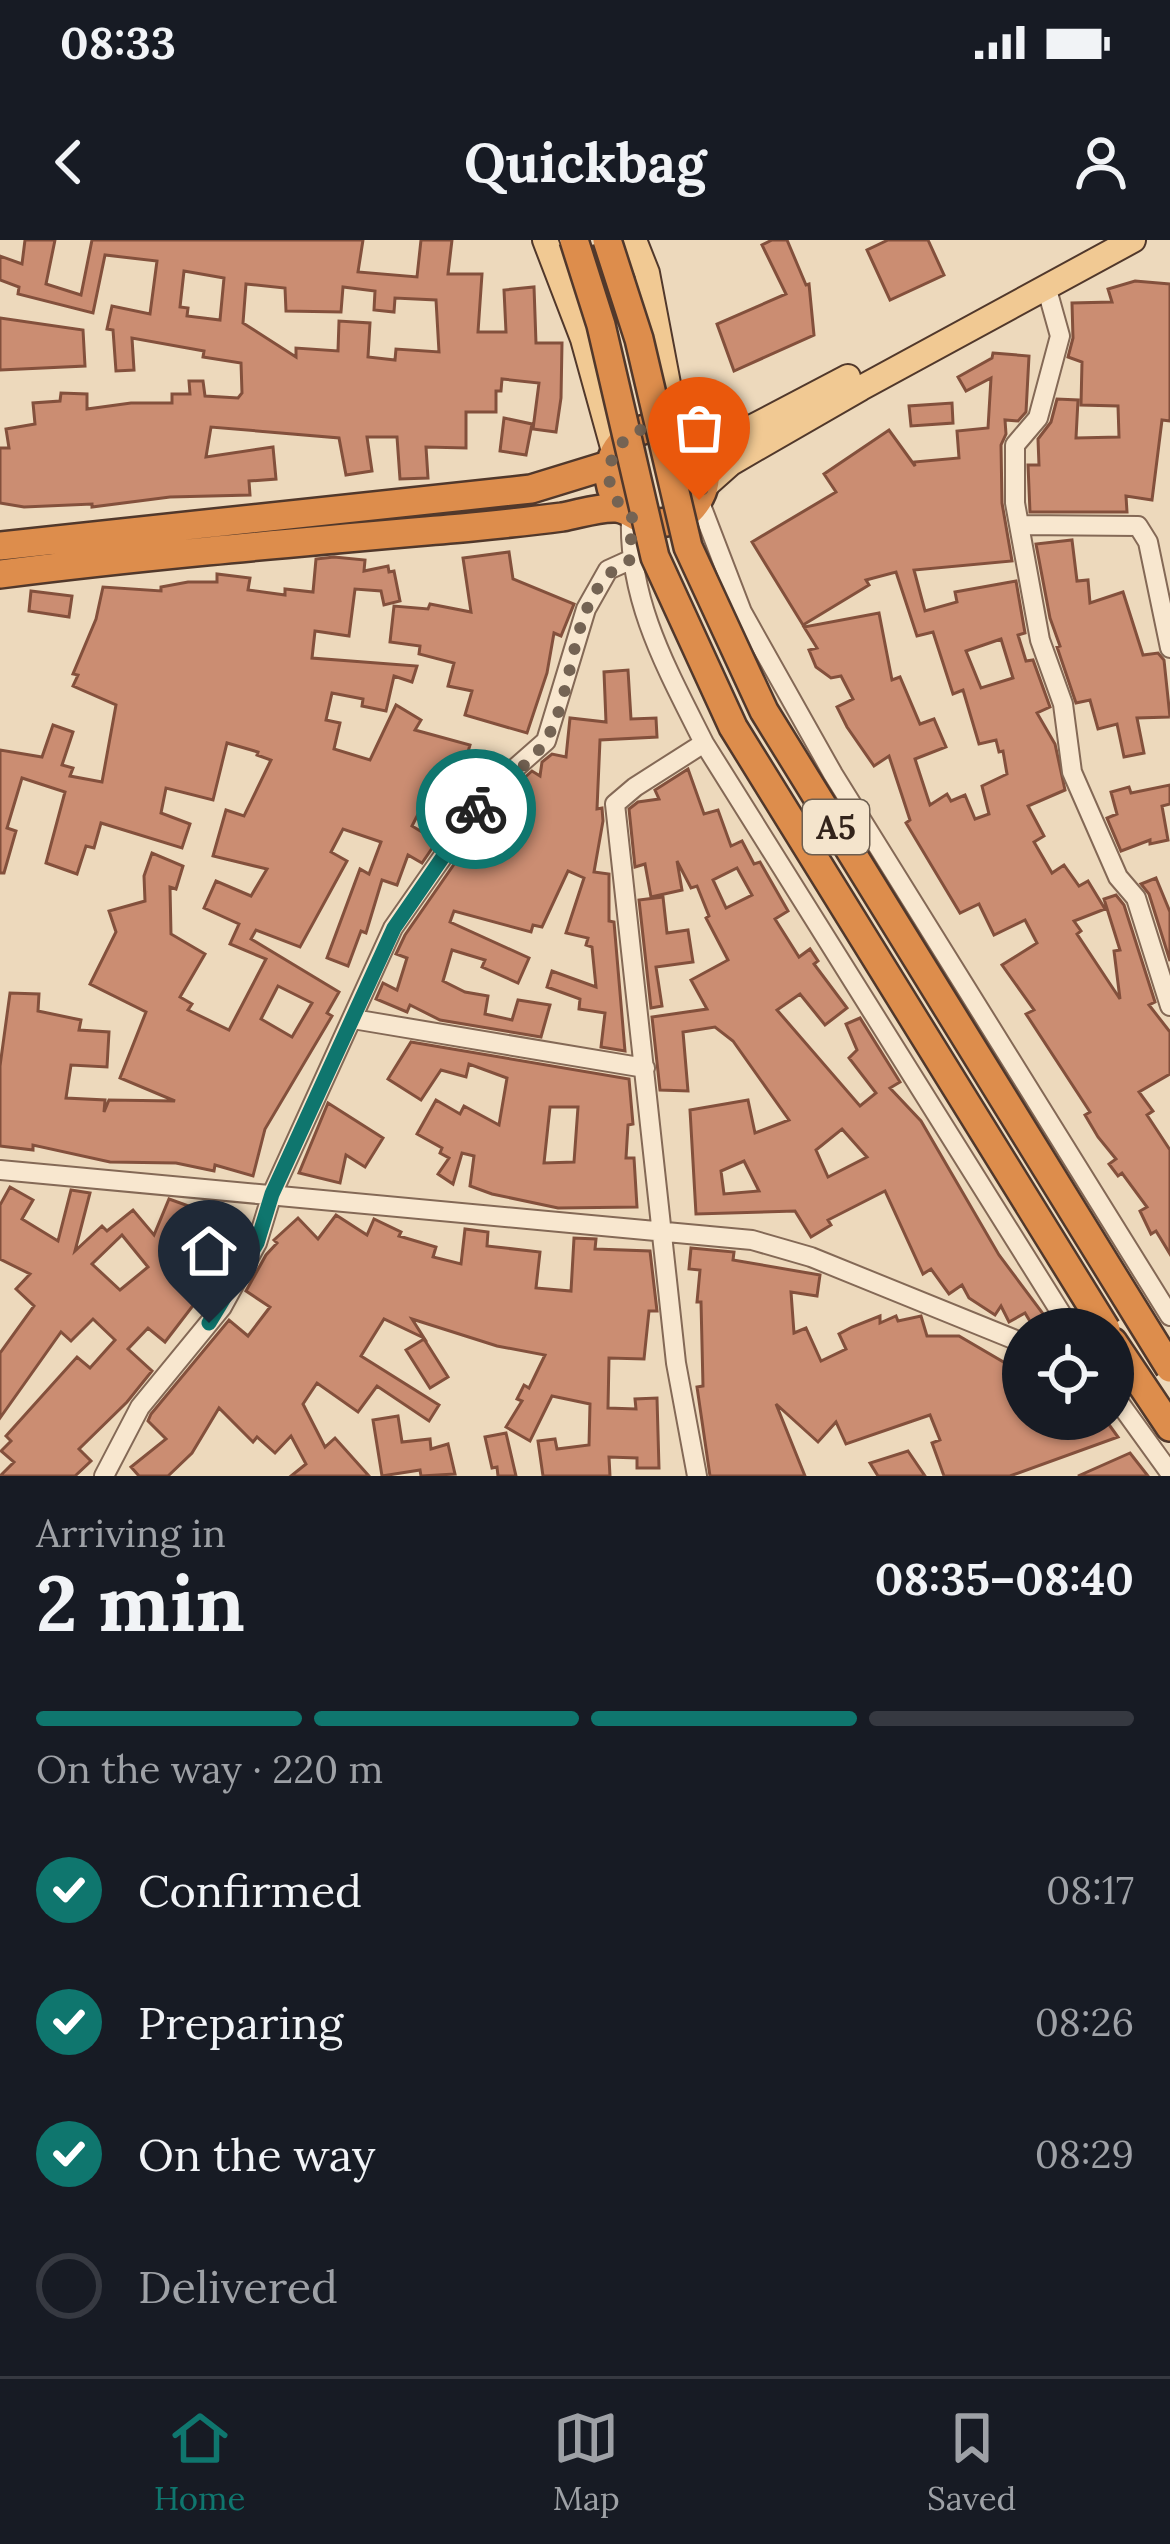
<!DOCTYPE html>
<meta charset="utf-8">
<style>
body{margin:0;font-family:Lora,serif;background:#20242c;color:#f1f3f6;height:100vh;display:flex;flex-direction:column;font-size:45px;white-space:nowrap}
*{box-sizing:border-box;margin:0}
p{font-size:39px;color:#9ea1a6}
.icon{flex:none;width:66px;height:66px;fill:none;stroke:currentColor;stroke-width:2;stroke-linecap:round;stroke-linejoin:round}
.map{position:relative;height:1236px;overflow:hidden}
.side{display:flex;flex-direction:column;background:#171b24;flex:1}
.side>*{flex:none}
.tools{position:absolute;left:1002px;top:1068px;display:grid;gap:24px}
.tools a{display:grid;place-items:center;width:132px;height:132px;border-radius:50%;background:#171b24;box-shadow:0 3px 9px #0004;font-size:60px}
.pin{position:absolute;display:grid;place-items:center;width:102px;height:102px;color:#fff;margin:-123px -51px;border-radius:50% 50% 50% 0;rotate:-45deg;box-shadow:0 0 12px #0007}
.pin .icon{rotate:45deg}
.courier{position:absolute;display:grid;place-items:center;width:120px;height:120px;margin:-60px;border:9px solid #0f766e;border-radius:50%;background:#fff;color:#222;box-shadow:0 3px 15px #0007}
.overview em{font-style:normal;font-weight:700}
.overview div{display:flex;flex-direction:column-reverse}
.overview{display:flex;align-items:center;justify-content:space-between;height:204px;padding:0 36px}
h1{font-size:78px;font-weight:700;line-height:90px}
.bar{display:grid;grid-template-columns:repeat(4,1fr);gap:18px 12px;align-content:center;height:144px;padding:0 36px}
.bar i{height:15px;border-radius:9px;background:#363941}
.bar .active{background:#0f766e}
.bar p{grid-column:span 4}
ol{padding:0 36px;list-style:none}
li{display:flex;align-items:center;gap:36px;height:132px}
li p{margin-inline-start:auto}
li .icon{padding:12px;border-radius:50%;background:#0f766e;color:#fff;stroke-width:4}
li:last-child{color:#9ea1a6}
li i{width:66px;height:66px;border:6px solid #363941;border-radius:50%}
.status{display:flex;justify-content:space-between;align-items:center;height:84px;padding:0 60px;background:#171b24;direction:ltr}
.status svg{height:33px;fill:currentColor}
header{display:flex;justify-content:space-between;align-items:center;height:156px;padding:0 36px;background:#171b24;font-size:54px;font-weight:700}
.tab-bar{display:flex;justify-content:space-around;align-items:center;height:168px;border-top:3px solid #363941;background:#171b24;font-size:33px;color:#9ea1a6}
.tab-bar a{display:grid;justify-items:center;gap:6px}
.tab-bar .active{color:#0f766e}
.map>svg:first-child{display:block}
</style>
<div class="status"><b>08:33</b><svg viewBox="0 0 49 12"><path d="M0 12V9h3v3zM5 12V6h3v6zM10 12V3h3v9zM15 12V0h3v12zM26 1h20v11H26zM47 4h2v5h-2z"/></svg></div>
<header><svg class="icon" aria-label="back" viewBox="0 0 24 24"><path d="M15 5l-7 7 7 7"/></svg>Quickbag<svg class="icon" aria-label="person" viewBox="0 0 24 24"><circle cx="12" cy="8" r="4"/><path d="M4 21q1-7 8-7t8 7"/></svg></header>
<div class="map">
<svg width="1170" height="1236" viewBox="0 0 1170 1236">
<rect width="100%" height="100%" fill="#edd9bc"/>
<path fill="#cb8d72" stroke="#83503c" stroke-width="3" fill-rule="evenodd" d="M 25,0 L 55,0 L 46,44 L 81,55 L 92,0 L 363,0 L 358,32 L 417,37 L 421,0 L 452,0 L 448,34 L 482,34 L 478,92 L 506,92 L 504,50 L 534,47 L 536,103 L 562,103 L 561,158 L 556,192 L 533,189 L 539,143 L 502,139 L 501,151 L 496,151 L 496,172 L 466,172 L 466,208 L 426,207 L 428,238 L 400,239 L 397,197 L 367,197 L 372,231 L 346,235 L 339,198 L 211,187 L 206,217 L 273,207 L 276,239 L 249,241 L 250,255 L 170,257 L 92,267 L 92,264 L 24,267 L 0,263 L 0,208 L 9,208 L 6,189 L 35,184 L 33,163 L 60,161 L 61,153 L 87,154 L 87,169 L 131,163 L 172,163 L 172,154 L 190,154 L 189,141 L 203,141 L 205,156 L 238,158 L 242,153 L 241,123 L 203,117 L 204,111 L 132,98 L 134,130 L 116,131 L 113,90 L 107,89 L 112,66 L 150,74 L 157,21 L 105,15 L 93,73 L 18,54 L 19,47 L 0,40 L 0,16 L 22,24 ZM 184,31 L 224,38 L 220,80 L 187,76 L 188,68 L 180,67 ZM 246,44 L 285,48 L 286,71 L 341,72 L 343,47 L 375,51 L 374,70 L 394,72 L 395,58 L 436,60 L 439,112 L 396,109 L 395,120 L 368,117 L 370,83 L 339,81 L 338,111 L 296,108 L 296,117 L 243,83 Z
M 772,0 L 787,0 L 806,45 L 809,44 L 814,95 L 734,131 L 717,84 L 786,54 L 762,5 Z
M 888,0 L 928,0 L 944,35 L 890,60 L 867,10 Z
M 1135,41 L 1170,44 L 1170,181 L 1162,180 L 1152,260 L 1126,256 L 1127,272 L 1030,272 L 1028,225 L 1039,225 L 1038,199 L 1051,182 L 1057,159 L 1078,160 L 1076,198 L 1119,197 L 1118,166 L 1081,165 L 1082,122 L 1068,117 L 1073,98 L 1072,63 L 1112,62 L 1108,49 Z
M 0,78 L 83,90 L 85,126 L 0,130 Z
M 993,113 L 1029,116 L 1026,172 L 1018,181 L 1005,180 L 1006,194 L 1001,205 L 1002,263 L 1012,321 L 914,330 L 925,371 L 957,362 L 955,352 L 1016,341 L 1025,393 L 1018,395 L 1026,421 L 1033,420 L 1050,467 L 1037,473 L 1055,504 L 1065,550 L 1028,566 L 1044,596 L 1034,602 L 1052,633 L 1064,625 L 1079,646 L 1088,641 L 1105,669 L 1074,681 L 1081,691 L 1077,694 L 1120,759 L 1114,711 L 1120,710 L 1104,659 L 1116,655 L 1124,665 L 1155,762 L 1149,765 L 1170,792 L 1170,834 L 1139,852 L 1153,871 L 1147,875 L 1170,910 L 1170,1014 L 1156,991 L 1151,994 L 1140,971 L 1147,967 L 1122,933 L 1118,936 L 1109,924 L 1116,919 L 1098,897 L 1085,875 L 1090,872 L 1026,774 L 1034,770 L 1002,725 L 1037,703 L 1025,680 L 994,695 L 979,664 L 960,673 L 906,583 L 910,580 L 889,516 L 874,526 L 847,487 L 837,467 L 853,459 L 841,436 L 831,438 L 816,427 L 809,410 L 817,408 L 804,387 L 879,373 L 892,440 L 900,437 L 920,484 L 934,479 L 946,507 L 915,519 L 930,565 L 947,554 L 951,561 L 965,555 L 975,579 L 989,574 L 982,546 L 1007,534 L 1003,511 L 999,512 L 996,500 L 979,504 L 963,450 L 953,454 L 933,392 L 917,396 L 896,332 L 866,340 L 869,345 L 803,385 L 752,302 L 836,252 L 824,234 L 889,190 L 915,226 L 914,222 L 959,218 L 957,191 L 988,188 L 991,138 L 966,151 L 958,137 L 992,118 ZM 1001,399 L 1013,438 L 981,448 L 966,411 Z
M 952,163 L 953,183 L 911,186 L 909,166 Z
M 504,178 L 532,184 L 526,215 L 500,211 Z
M 1072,300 L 1077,341 L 1088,340 L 1090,363 L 1123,352 L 1143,415 L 1158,413 L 1164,420 L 1170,477 L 1137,478 L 1144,513 L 1124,517 L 1117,484 L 1098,489 L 1090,460 L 1076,463 L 1057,407 L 1060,406 L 1050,378 L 1036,304 Z
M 509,312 L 513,339 L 574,364 L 561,396 L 554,393 L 547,433 L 527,493 L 465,475 L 472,451 L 448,446 L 454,423 L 419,414 L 420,406 L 390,402 L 394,366 L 428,369 L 430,364 L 471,372 L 463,318 Z
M 334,317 L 365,320 L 364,331 L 388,326 L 389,332 L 394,331 L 400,361 L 384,365 L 381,351 L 355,349 L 349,396 L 315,391 L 312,418 L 417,426 L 412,442 L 394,436 L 386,471 L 362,466 L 363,459 L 332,453 L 326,480 L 340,483 L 334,509 L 370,520 L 396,465 L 421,480 L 415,490 L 470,505 L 460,539 L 439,533 L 412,586 L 437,601 L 422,623 L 408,615 L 397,645 L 382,640 L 366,693 L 361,691 L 348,726 L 327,718 L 360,629 L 369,634 L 381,602 L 343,589 L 331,612 L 347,621 L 300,707 L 256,690 L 251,699 L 339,752 L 327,773 L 332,776 L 265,889 L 253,936 L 215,925 L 214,931 L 176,923 L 110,922 L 33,905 L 33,910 L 0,906 L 0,826 L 10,753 L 39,754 L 38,771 L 81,780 L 79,790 L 109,792 L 107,827 L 71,825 L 66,858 L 105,860 L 104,872 L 109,860 L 175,861 L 120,838 L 146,772 L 90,744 L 116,692 L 109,671 L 145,661 L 144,636 L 152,613 L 183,626 L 176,649 L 170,647 L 171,694 L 205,714 L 180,757 L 192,764 L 188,770 L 229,790 L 266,719 L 230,704 L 239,684 L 204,668 L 216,641 L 251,656 L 267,629 L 213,616 L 226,570 L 244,576 L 271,520 L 257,515 L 258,512 L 227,503 L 213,560 L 166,548 L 161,573 L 190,584 L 182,608 L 101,583 L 94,608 L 86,606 L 77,634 L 46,623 L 65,552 L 22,538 L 7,588 L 16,591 L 4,633 L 0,633 L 0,510 L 42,517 L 53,485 L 73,492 L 62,525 L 73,528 L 70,536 L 102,542 L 116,465 L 73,446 L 78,435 L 73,434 L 96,379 L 103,347 L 161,351 L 161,347 L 188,342 L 217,342 L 217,334 L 250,338 L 248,350 L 285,355 L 285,349 L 313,352 L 316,319 ZM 278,746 L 312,763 L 292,797 L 261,779 Z
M 31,351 L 72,356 L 69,377 L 29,371 Z
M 628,430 L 631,479 L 656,478 L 657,497 L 600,500 L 597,569 L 602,568 L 603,581 L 594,632 L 609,634 L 609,681 L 614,682 L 625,811 L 601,807 L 605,773 L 579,769 L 580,759 L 547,747 L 552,731 L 596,747 L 592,707 L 586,705 L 588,698 L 566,693 L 584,638 L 568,631 L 542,687 L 533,685 L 531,692 L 454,671 L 450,682 L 529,718 L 518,743 L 482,727 L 485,720 L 452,710 L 443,741 L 465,752 L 488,756 L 485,774 L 512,780 L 518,760 L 550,765 L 541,797 L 440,780 L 410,765 L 407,772 L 376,759 L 383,743 L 397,750 L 407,718 L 396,714 L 405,695 L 498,561 L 532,531 L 540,536 L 542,522 L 552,514 L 566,517 L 570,478 L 606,482 L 604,432 Z
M 688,529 L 704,574 L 718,570 L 731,606 L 742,601 L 754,624 L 760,622 L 788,671 L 775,679 L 799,717 L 810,709 L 818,721 L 814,724 L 847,768 L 825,785 L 800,754 L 777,770 L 860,866 L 876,853 L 849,818 L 857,810 L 846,784 L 860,778 L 900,842 L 890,848 L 921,881 L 999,1015 L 1044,1075 L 1031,1083 L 1025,1073 L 1009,1082 L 1001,1066 L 995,1075 L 969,1058 L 962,1045 L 949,1054 L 931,1029 L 923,1034 L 885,951 L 828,980 L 831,985 L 811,997 L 795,971 L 696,974 L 690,870 L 748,860 L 755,893 L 789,880 L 733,801 L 715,787 L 683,792 L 688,851 L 660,850 L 652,777 L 707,769 L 691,740 L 728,720 L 706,678 L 709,676 L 697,646 L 691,648 L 677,621 L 682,650 L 651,657 L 645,624 L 635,627 L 629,569 L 638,562 L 659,559 L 655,550 ZM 737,628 L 752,655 L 726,668 L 713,640 ZM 842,889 L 867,917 L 828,937 L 816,910 ZM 744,921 L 759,951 L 724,954 L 721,931 Z
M 1170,545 L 1170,564 L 1162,566 L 1168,600 L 1150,604 L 1150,600 L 1121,611 L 1107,578 L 1117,574 L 1111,552 L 1129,547 L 1131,553 Z
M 1156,638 L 1170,672 L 1170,721 L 1149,654 L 1141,644 Z
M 663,657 L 667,693 L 688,690 L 693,722 L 656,727 L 662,766 L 651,768 L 639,660 Z
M 411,802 L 629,839 L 633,884 L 628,885 L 626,918 L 634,918 L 637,967 L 558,968 L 492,954 L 470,946 L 474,916 L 462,913 L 453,944 L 438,934 L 449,918 L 440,913 L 442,908 L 417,894 L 436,860 L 460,874 L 464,866 L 499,885 L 507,838 L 469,824 L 466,837 L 441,830 L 421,860 L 388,839 ZM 550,867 L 578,867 L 574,922 L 544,923 Z
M 328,863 L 383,898 L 365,927 L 346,915 L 340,943 L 299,933 Z
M 10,947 L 33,960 L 22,979 L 58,1001 L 71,950 L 90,953 L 75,1011 L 102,986 L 107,991 L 133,970 L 154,995 L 169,959 L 200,970 L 238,995 L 205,1050 L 165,1102 L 148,1088 L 128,1109 L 152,1131 L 127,1162 L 79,1209 L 91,1221 L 75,1236 L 0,1236 L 14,1222 L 1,1211 L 11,1201 L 6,1196 L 77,1117 L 90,1128 L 115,1100 L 93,1079 L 71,1101 L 61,1092 L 0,1178 L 0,1113 L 34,1066 L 16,1049 L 30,1034 L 0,1019 L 0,965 ZM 122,995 L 148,1027 L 120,1050 L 92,1024 Z
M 336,975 L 367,995 L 374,979 L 401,992 L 399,996 L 436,1007 L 433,1017 L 461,1024 L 465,989 L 488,992 L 487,1006 L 540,1012 L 536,1048 L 571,1051 L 574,998 L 596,999 L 595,1009 L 650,1011 L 657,1071 L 649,1071 L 644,1119 L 609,1118 L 608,1168 L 636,1169 L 635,1159 L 657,1158 L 659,1228 L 637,1228 L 637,1218 L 609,1217 L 610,1236 L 543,1236 L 538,1201 L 555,1199 L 557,1209 L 589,1205 L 590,1164 L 552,1156 L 530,1201 L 506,1187 L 522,1161 L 517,1159 L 524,1145 L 529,1148 L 545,1115 L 497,1106 L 412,1079 L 424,1098 L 384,1079 L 361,1116 L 439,1165 L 429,1181 L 377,1146 L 358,1172 L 317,1143 L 303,1164 L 325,1207 L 335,1198 L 369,1236 L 291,1236 L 306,1224 L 291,1196 L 275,1213 L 257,1197 L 253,1202 L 219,1168 L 192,1213 L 168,1236 L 139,1236 L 131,1227 L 166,1199 L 148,1181 L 151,1174 L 229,1080 L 248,1096 L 270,1067 L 246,1051 L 266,1015 L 277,1003 L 274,1000 L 298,978 L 318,999 Z
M 691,1008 L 734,1012 L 733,1020 L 820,1035 L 817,1056 L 791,1052 L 794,1093 L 806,1088 L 821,1121 L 846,1109 L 839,1094 L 852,1087 L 880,1076 L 880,1083 L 896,1076 L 898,1081 L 921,1076 L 927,1096 L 959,1096 L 1019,1131 L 1008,1143 L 1023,1163 L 1023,1179 L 1044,1179 L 1050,1187 L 1059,1179 L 1105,1179 L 1118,1197 L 1010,1236 L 944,1236 L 932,1203 L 940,1200 L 930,1175 L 846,1204 L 836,1182 L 818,1202 L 776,1164 L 805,1236 L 710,1236 L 697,1147 L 703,1146 L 701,1062 L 697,1062 L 700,1030 L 689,1029 Z
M 424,1099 L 448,1137 L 430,1148 L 406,1110 Z
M 398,1176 L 402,1202 L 430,1199 L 431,1209 L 448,1204 L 455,1234 L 421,1236 L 420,1230 L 382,1236 L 373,1180 Z
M 506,1193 L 516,1236 L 498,1236 L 497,1227 L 492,1228 L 485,1197 Z
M 908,1211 L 925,1236 L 878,1236 L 870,1223 Z
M 1130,1213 L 1148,1236 L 1078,1236 Z"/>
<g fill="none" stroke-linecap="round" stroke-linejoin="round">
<defs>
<path id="minor" d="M 1046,46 L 1060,96 L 1038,178 L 1015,205 L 1015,263 L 1040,400 L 1063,464 L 1072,532 L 1118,637 L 1136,658 L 1170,766
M 699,260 L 742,372 L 833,534 L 1170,1076
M 631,277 C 628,361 667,429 704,503 L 1071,1089
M 1019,285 L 1138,286 L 1148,302 L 1170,408
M 353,779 L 645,828
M 0,930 L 752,1000 L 811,1017 L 1023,1103
M 1113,1154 L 1170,1233
M 104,1236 L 140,1167 L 222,1067 L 257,1003 L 272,954 L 393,688 L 488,552 L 546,501 L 586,369 L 608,330 L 630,320
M 697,1236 L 676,1123 L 615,564 L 635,547 L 704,503"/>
<path id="major" d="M 545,0 L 583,99 L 614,211
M 634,0 L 647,33 L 677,191
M 688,197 L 718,205 L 848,137
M 704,247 L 731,223 L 861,148 L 1133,0"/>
<path id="highway" d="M 0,306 L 531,249 L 609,225
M 0,334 C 157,314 314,301 472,287 C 502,284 532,281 562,277 C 579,274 599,267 616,268 C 633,269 642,287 666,282 C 678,280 689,273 696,263 C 705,251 708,235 703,220 C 681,153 574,198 621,268
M 1113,1102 L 1170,1187"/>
</defs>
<use href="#minor" stroke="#846956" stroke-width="22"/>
<use href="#major" stroke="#51382b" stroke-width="28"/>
<use href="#highway" stroke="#51382b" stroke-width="32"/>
<use href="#minor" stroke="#f8e7cf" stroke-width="18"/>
<use href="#major" stroke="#f1c993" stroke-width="24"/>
<use href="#highway" stroke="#dd8d4c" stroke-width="27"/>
<defs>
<path id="highway-bridge" d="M 574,0 L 601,85 L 655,317 L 733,487 L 1106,1089
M 607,0 L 639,99 L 688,307 L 764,471 L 1170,1128"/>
</defs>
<use href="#highway-bridge" stroke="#51382b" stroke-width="32" stroke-linecap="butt"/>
<use href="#highway-bridge" stroke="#dd8d4c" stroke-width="27"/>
</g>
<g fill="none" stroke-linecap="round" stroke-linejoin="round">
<path stroke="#746353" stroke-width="12" stroke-dasharray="0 21.6" d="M 476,569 C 495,544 527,529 544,503 C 579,450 566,349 630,320 L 632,277 C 568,224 654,150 696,206 C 708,223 706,241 699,260"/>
<path stroke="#0f766e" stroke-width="15" d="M 209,1083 L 257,1003 L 272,954 L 394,688 L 476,569"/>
</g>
<g text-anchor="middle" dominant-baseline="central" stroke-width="10" stroke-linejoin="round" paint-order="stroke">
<rect fill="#f4e4cc" stroke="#6d5e50" stroke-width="3" x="803" y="560" width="66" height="54" rx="9"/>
<g font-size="33" font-weight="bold" fill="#33241b">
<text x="836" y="587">A5</text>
</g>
</g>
</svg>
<div class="tools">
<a><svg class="icon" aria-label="locate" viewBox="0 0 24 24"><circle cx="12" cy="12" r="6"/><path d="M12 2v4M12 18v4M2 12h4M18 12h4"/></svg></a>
</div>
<div class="pin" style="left:699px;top:260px;background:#ea580c"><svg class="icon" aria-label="bag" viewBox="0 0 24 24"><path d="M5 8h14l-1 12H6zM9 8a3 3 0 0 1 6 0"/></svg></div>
<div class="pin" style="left:209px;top:1083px;background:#1f2937"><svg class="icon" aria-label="home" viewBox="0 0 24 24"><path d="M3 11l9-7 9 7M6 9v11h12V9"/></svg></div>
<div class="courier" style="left:476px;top:569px"><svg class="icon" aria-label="bike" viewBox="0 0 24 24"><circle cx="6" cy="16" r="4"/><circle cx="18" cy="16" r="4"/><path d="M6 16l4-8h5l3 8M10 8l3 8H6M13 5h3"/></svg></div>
</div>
<section class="side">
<div class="overview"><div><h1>2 min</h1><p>Arriving in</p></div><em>08:35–08:40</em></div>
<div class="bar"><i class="active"></i><i class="active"></i><i class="active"></i><i></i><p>On the way · 220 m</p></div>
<ol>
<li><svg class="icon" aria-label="check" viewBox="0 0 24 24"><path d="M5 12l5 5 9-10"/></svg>Confirmed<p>08:17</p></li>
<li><svg class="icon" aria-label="check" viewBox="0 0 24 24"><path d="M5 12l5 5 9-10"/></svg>Preparing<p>08:26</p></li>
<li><svg class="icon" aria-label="check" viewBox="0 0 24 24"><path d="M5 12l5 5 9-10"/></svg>On the way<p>08:29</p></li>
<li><i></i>Delivered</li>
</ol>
</section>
<nav class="tab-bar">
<a class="active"><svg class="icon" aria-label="home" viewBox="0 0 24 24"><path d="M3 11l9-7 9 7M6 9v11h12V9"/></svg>Home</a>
<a><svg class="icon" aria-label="map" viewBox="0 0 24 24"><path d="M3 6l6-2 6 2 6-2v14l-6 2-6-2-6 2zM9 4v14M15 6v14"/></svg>Map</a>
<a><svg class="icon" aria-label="saved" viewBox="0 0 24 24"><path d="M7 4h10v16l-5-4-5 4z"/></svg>Saved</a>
</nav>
